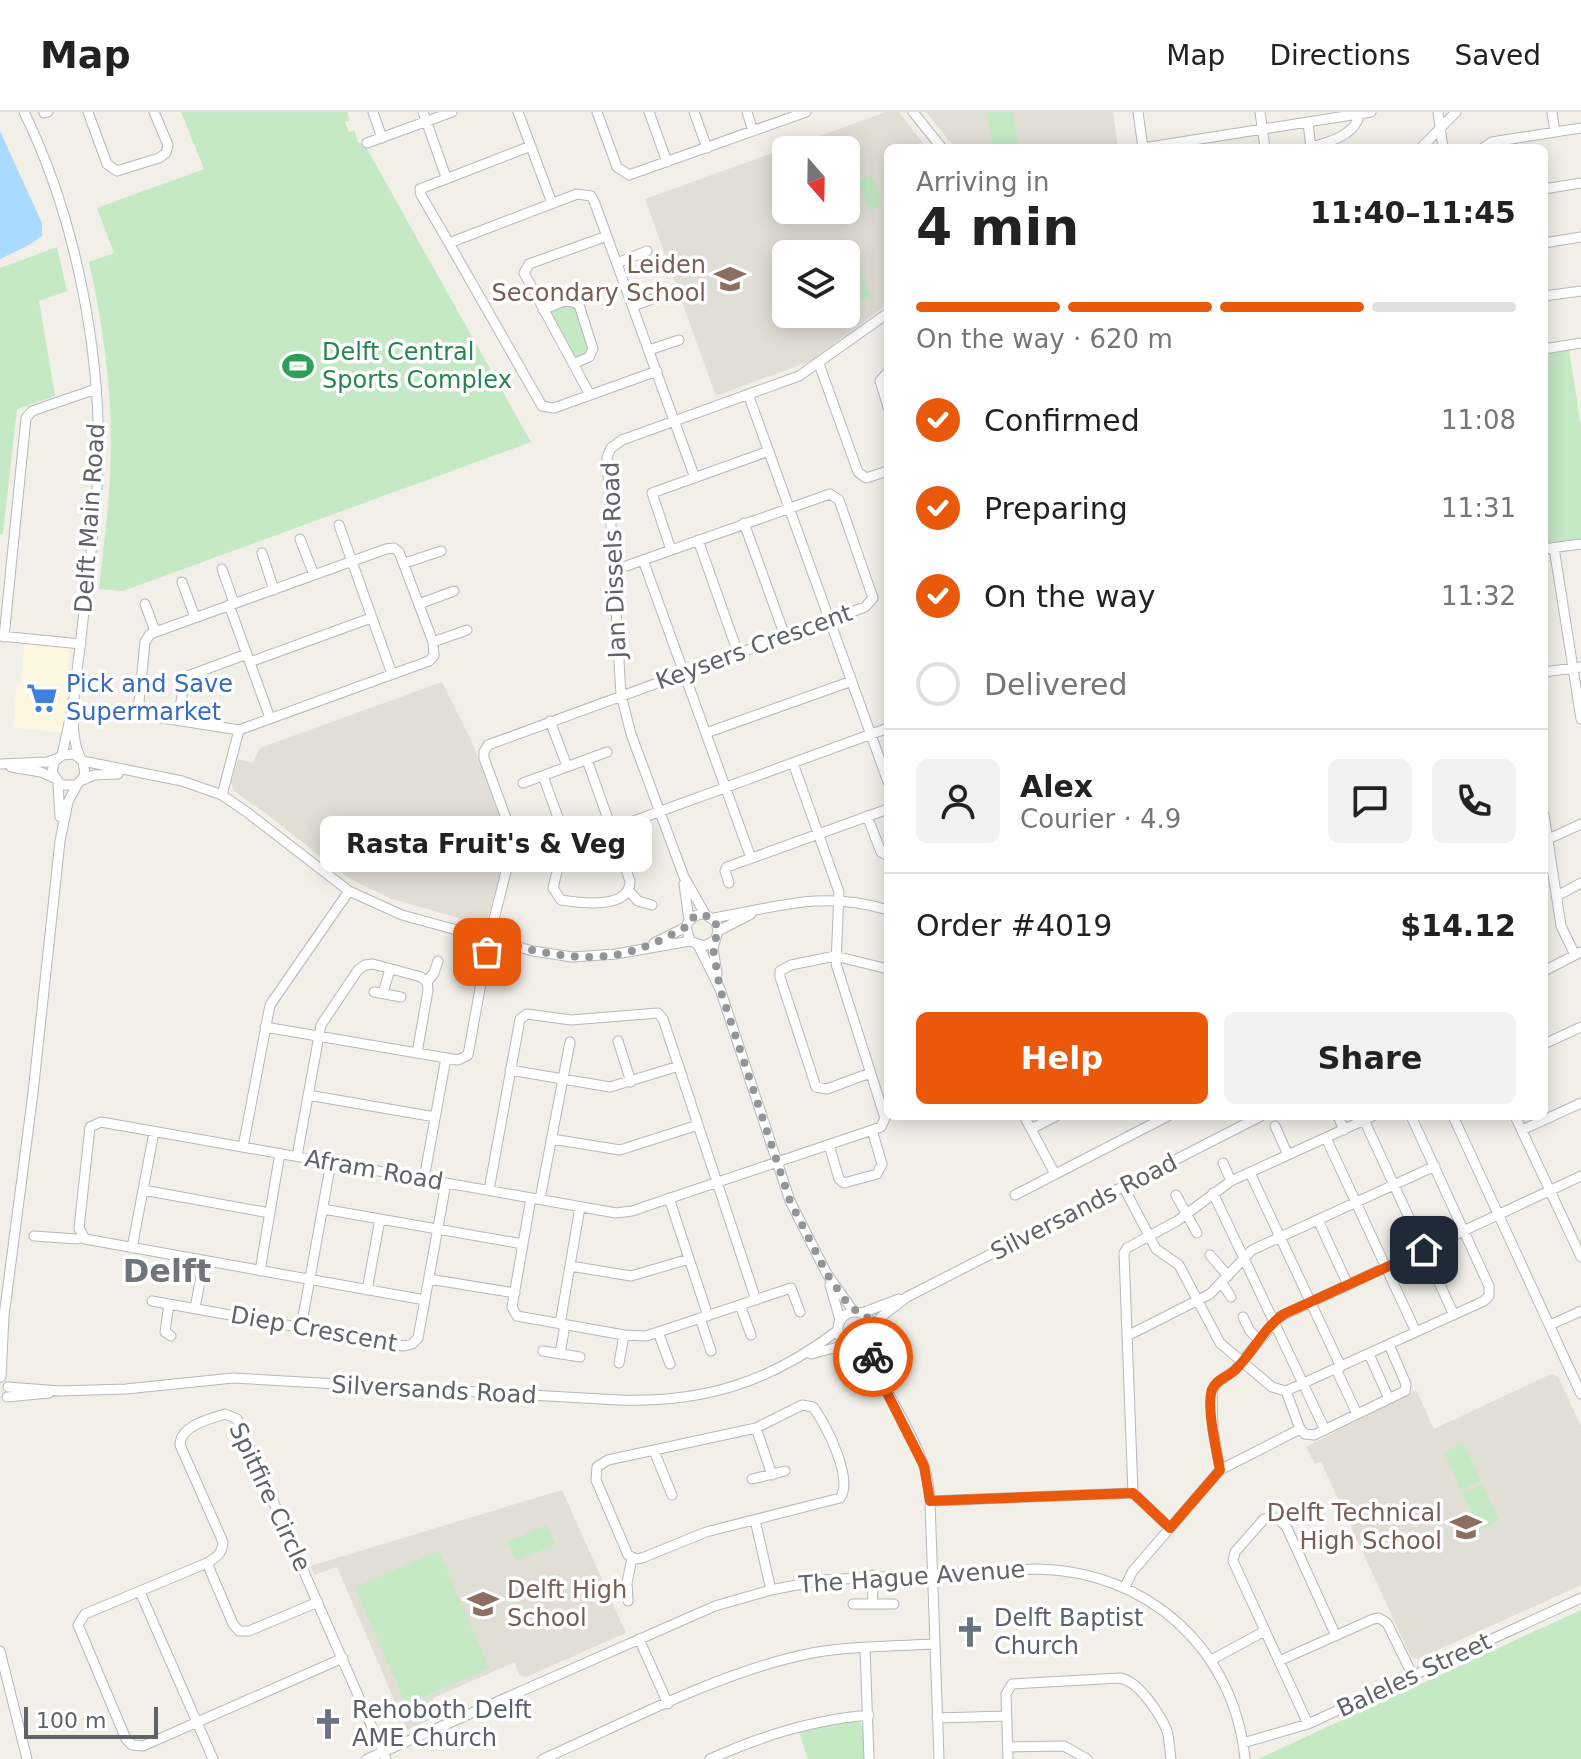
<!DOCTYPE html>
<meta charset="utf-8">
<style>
body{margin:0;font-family:"DejaVu Sans",sans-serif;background:#f2f2f2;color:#222;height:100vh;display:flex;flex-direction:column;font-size:30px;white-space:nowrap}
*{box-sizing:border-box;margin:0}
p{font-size:26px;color:#767676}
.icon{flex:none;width:44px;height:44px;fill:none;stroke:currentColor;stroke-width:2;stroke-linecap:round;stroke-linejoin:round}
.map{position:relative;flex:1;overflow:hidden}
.sheet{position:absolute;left:884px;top:32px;width:664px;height:976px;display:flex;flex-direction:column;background:#fff;border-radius:12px;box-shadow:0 4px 20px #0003}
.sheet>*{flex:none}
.needle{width:52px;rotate:160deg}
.controls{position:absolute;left:772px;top:24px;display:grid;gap:16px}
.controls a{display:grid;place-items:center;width:88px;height:88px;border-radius:12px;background:#fff;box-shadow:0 4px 20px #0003;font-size:40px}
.scale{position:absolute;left:24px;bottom:20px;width:134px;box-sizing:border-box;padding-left:8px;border:4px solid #5f6368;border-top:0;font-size:22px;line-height:28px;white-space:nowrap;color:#5f6368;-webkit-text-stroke:6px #fff;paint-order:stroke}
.pin{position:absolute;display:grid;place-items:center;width:68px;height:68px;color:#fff;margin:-34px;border-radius:16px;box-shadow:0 4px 12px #0006}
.courier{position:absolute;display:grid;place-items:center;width:80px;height:80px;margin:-40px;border:6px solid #ea580c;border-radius:50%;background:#fff;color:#222;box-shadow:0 2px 10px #0007}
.bubble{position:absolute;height:56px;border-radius:12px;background:#fff;box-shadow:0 4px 20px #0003;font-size:26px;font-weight:600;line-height:56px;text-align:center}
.head em{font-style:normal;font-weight:600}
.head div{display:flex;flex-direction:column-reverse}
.head{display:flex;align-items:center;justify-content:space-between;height:136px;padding:0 32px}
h1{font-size:52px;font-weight:600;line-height:60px}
.bar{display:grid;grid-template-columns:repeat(4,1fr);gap:12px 8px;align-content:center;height:96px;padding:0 32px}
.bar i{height:10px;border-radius:6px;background:#e0e0e0}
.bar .current{background:#ea580c}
.bar p{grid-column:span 4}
.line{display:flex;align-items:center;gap:20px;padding:0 32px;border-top:2px solid #e0e0e0}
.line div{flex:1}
.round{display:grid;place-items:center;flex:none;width:84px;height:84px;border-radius:12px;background:#f2f2f2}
ol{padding:0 32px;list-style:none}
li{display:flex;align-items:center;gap:24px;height:88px}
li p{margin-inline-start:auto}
li .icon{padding:8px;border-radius:50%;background:#ea580c;color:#fff;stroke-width:4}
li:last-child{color:#767676}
li i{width:44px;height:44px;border:4px solid #e0e0e0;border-radius:50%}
.primary-button{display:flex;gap:16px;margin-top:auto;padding:16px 32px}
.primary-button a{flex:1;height:92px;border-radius:12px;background:#ea580c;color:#fff;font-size:32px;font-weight:600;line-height:92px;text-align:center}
.primary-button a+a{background:#f2f2f2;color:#222}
header{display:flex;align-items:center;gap:48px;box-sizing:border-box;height:112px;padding:0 40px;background:#fff;border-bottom:2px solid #e0e0e0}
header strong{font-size:38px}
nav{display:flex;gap:44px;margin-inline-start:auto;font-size:28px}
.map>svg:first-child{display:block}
</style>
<header>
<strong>Map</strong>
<nav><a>Map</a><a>Directions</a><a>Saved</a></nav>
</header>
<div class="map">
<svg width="1581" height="1647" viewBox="0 0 1581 1647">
<rect width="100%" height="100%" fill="#f1efe8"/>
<path fill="#fef7e0" d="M 25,529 L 70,537 L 63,621 L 13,615 L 17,572 L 21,571 Z"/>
<path fill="#e1ded6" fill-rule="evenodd" d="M 886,0 L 899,0 L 927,36 L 888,36 L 888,192 L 811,249 L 716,284 L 645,87 ZM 786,38 L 846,38 L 846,98 L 786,98 ZM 786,142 L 846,142 L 846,202 L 786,202 Z
M 926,0 L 1113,0 L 1118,36 L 955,36 Z
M 442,570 L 473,632 L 507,725 L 508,736 L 487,808 L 480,812 L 392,787 L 358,771 L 340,760 L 268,703 L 234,679 L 231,671 L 238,647 L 253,651 L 260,636 Z
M 1551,1262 L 1558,1265 L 1581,1314 L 1581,1473 L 1418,1547 L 1411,1545 L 1321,1350 L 1315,1352 L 1306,1335 L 1416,1278 L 1434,1317 Z
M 562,1378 L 626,1521 L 526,1565 L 519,1563 L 515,1550 L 433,1586 L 436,1605 L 407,1618 L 337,1455 L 314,1463 L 310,1454 Z"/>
<path fill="#c5e8c5" d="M 181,0 L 347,0 L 350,8 L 345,10 L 349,20 L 354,18 L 358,30 L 367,37 L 531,330 L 123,479 L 99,477 C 103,440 108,402 110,365 C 114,293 105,221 89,150 L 114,141 L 97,96 L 204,57 Z
M 987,0 L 1013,0 L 1019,36 L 993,36 Z
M 872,63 L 883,93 L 869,99 L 858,68 Z
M 57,135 L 67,179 L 39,189 L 55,284 L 17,297 L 3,421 L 0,423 L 0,156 Z
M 854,140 L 871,186 L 846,195 L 846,143 Z
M 568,191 L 575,193 L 590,233 L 589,241 L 578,245 L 571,243 L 550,204 L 551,199 Z
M 1569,238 L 1581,315 L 1581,427 L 1544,433 L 1544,242 Z
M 1463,1331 L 1481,1369 L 1461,1378 L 1444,1340 Z
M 1482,1372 L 1499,1409 L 1480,1418 L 1462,1381 Z
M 546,1413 L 555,1432 L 516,1449 L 507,1430 Z
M 439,1439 L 489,1556 L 406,1592 L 355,1475 Z
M 1581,1498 L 1581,1647 L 1258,1647 Z
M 856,1608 L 865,1616 L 866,1647 L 808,1647 L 798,1618 Z"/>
<path fill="#aadaff" d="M 0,19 L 42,111 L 42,124 L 29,133 L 0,147 Z"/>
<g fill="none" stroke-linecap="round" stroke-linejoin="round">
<defs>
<path id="minor" d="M 24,0 C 75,104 102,240 98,356 C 96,412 87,470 81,526 C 78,559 65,617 81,647
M 88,0 L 107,52 L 117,59 L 159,46 L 166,41 L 168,33 L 154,0
M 373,0 L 382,26
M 423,0 L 446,65
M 518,0 L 552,91
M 597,0 L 617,55 L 629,63 L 806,0
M 649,0 L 667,50
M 694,0 L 707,36
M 747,0 L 753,19
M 913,0 L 942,36
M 1138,0 L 1143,36
M 1260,0 L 1265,36
M 1438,0 L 1443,36
M 1552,0 L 1555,20
M 44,1 L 48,0
M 1308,11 L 1311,36
M 367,31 L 452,0
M 1311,35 C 1328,31 1356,22 1359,3
M 1143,36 L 1371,0
M 1421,36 L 1456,0
M 1483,36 L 1492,30 L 1581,16
M 1544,77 L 1581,71
M 449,131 L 421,83 L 420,77 L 531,34
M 1544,131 L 1581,125
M 617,151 L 647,139
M 1544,184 L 1581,179
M 633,194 L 674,179
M 543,198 C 555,193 567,184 579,193 L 593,237 L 589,245 L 573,252
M 1544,237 L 1581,231
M 649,238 L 679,228
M 819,252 L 858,360 L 866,366 L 888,359
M 657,259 L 554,296 L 542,294 L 449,131 L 577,82 L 591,84 L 594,89 L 695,366
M 888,260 L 880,269 L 888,295
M 748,282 L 888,670
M 590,283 L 524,161 L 529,152 L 607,124
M 744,411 L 785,524
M 339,413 L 392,562
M 300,427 L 314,463
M 698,428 L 738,541
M 1554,436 L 1581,607
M 1544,437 L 1581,432
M 671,438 L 652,381 L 769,339
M 262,441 L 274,478
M 643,448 L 751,746
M 405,451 L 441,439
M 222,457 L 234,491
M 182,470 L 195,505
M 145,492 L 155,519
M 419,492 L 454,479
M 229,493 L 270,606
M 0,524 L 81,532
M 4,525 L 26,306 L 32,299 L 96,277
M 433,530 L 467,518
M 250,550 L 371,506
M 1544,560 L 1581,555
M 178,608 L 185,565 L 247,542
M 550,609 L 567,654
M 706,621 L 852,569
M 62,643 L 74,642 L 83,649 L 85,663 L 77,673 L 61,673 L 52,661 L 54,650 L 62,643 L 71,602
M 587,648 L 630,769 C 630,798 580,791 561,788 L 553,776 L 562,739 L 568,733 L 888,616
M 83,649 L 182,669 L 222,683 L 248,701 L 349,779 L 402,803 L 533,839 L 572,845 L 616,842 L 690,829
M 0,652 L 47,650 L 56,647
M 11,655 L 41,660 L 54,666
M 543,664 L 568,733
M 83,668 L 94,663 L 118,662
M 58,671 L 60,705
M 523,671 L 607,640
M 222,683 L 239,618 L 429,549 L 434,544 L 433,530 L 399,440 L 394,436 L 386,437 L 150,522 L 145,530 L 139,590 L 143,600 L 150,604 L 239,618
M 1544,703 L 1561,814 L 1575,843
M 867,704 L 881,740 L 888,744
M 1544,729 L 1581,712
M 729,771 L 725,759 L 727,755 L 888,697
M 684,772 L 689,808
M 629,779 L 638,789 L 652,793
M 1557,784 L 1581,771
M 705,802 L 684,765 L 631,622 L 621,583 L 607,345 L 611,336 L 622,328 L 799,264 L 888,201
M 714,806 C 778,795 822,778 888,798
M 718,819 L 751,802
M 714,829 L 704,834 L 690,829 L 686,815 C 689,806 695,802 705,802 L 716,810 L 718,819 L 713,836 L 717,862
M 654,831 L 686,815
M 698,833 L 720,877 L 790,1089 L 827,1162 L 854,1200
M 1544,859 L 1581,840
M 374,880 L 401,885
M 383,881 L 390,857
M 265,915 L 458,948 L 468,943 L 489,827 L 514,728 L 484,646 L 484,640 L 488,633 L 865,495 L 873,486 L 839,388 L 830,382 L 612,459
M 618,929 L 631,970
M 1544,932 L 1581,915
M 417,941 L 428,878 L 427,870 L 434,861 L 438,849
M 510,958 L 610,975 L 679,954
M 870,961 L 827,977 L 816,975 L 780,865 L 780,859 L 791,853 L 835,844 L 888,857
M 308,983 L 435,1005
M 1024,1004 L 1055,1062
M 1338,1004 L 1344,1018
M 1453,1004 L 1581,1282
M 1515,1004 L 1581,1145
M 1364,1008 L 1454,1203
M 1275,1014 L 1288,1043
M 1031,1017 L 1056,1004
M 1522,1018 L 1581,991
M 1326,1026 L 1416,1220
M 552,1027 L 620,1038 L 698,1013
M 829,1033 L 839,1067 L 844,1071 L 877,1062 L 882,1052 L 872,1018
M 243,1035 L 270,893 L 349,779
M 297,1044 L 321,913 L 358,858 L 365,853 L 373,852 L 421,865 L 427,870
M 1223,1051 L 1231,1069
M 1250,1061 L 1341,1255
M 424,1067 L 446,946
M 1123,1074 L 1156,1137 L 1179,1153 L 1220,1231 L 1272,1275 L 1286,1279
M 143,1078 L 270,1101
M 489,1078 L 520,907 L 527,902 L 571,908 L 658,901 L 663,907 L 756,1188
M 1213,1081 L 1325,1318
M 1015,1083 L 1168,1004
M 1176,1083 L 1197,1121
M 531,1086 L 512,1195 L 517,1204 L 624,1223 L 646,1224 L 791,1176 L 800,1200
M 669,1086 L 708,1204
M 540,1087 L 570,930
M 323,1097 L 523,1132
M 1318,1108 L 1348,1173
M 34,1124 L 77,1127 L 82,1125
M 132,1136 L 154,1020
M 1210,1143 L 1228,1164
M 570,1154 L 631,1164 L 689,1147
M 260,1159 L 280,1041
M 429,1167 L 515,1181
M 1222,1171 L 1231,1185
M 830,1173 L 840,1208
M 367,1178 L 380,1107
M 425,1188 L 85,1127 L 79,1116 L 90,1015 L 101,1010 L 616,1101 L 632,1099 L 881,1015 L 885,1006 L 836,852 L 839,780 L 793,651
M 152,1189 L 404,1234 L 412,1232 L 418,1226 L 446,1071
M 169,1192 L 165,1220 L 171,1224
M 740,1193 L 751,1223
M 195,1196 L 204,1149
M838 1217a17 17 0 1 1 34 0a17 17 0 1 1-34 0Z
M 862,1201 L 899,1187
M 1243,1205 L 1250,1219 L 1259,1228
M 700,1206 L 711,1239
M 560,1212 L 580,1095
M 1550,1213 L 1581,1199
M 301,1216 L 331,1050
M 872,1216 L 881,1205 L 907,1185 L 1261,1004
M 658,1220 L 670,1252
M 1127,1224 L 1210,1182 L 1252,1138 L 1435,1054
M 869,1227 L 878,1260
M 856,1235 C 878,1259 915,1326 925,1357 C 928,1367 929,1378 930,1389 L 939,1647
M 543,1239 L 580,1245
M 560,1242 L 565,1213
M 811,1242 L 846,1233
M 1369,1242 L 1389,1287
M 619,1251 L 624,1223
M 1336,1257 L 1357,1302
M 1,1265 L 4,1204 L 33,981 L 60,729 L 68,690 L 77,673
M 8,1275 L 60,1279 L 126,1277 L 233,1266 L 619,1288 C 704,1291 770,1270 837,1219
M 1286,1279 L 1484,1189 L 1489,1184 L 1489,1174 L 1411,1004
M 1286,1279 L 1300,1317 L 1305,1322 L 1314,1323 L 1405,1279 L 1406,1272 L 1389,1233
M 7,1285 L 49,1281
M 802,1293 L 813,1295 C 826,1313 854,1367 840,1386 L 706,1420 L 642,1446 L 636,1447 L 628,1443 L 596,1368 L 597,1355 L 608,1348 L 756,1316 Z
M 756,1316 L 772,1363
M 654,1339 L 672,1383
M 1220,1358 L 1213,1318 L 1212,1278 L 1218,1270 L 1235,1258 L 1279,1205 L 1581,1064
M 752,1367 L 785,1359
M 930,1389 L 1133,1381
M 755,1408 L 771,1478
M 1170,1416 L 1133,1381 L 1124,1141 L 1127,1136 L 1177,1109 L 1231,1069 L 1373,1004
M 207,1451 L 233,1512 L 239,1519 L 249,1519 L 318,1490
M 872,1463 L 873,1492
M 1125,1475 L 1132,1460 L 1220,1358 L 1300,1317
M 140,1480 L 213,1647
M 628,1489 L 627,1471 L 632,1446
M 853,1492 L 894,1492
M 639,1527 L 668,1592
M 865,1536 L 869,1647
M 0,1539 L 27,1647
M 343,1546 L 143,1634 L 132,1633 L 126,1627 L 78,1513 L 85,1502 L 207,1451 C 217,1445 222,1442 223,1430 L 180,1333 C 180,1314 209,1307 225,1302 L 237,1307 L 386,1647
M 1211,1548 L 1265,1519
M 1279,1549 L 1373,1507 L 1379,1506 L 1387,1511 L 1413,1564
M 937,1606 L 1007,1604
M 1308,1612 L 1233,1449 L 1235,1440 L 1264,1407 L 1276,1406 L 1286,1414 L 1336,1524
M 1243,1631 L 1308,1612 L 1581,1486
M 1008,1635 L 1064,1634 L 1087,1647
M 367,1647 L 715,1494 L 771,1478 L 822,1468 L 1037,1457 C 1147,1459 1234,1536 1245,1647
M 543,1647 C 627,1610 721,1559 812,1541 C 852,1534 894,1534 935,1532
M 710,1647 C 762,1624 811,1608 869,1603
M 1008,1647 L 1006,1582 L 1012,1572 L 1120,1566 C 1138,1569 1157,1598 1165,1614 C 1170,1623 1169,1636 1171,1647"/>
</defs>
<use href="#minor" stroke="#b5b8bc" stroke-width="11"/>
<use href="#minor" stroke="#fff" stroke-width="9"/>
</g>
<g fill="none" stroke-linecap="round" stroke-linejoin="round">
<path stroke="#929495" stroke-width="8" stroke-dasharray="0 14.4" d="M 487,840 L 489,827 C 538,840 590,855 641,836 C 656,831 671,823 686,815 L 689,808 L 699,802 L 714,806 L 718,819 L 713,836 L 720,877 L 790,1089 L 827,1162 L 850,1195 L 867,1205 L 871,1210 L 869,1235 L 873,1245"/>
<path stroke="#ea580c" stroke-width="10" d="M 873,1245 L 882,1271 L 924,1354 L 930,1389 L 1133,1381 L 1170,1416 L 1220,1358 C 1217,1340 1206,1295 1212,1278 C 1216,1267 1228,1265 1235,1258 C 1253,1241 1263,1216 1284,1202 L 1424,1138"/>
</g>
<defs>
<symbol id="school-bare" viewBox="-9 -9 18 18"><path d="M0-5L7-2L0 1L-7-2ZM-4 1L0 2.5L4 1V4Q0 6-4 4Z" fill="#8d6e63" stroke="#fff" stroke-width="2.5" paint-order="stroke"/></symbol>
<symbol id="stadium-bare" viewBox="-9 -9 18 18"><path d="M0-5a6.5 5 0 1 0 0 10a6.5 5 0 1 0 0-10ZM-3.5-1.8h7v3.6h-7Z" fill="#2e9e5b" stroke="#fff" stroke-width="2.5" paint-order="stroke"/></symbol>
<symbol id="supermarket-bare" viewBox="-9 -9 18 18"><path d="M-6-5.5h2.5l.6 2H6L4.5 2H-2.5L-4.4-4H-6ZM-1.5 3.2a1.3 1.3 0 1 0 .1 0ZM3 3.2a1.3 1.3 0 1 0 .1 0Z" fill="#3f7fe0" stroke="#fff" stroke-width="2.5" paint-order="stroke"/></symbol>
<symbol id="church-bare" viewBox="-9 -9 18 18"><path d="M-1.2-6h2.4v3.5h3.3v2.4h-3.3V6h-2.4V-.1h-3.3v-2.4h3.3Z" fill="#6b7280" stroke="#fff" stroke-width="2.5" paint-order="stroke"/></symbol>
</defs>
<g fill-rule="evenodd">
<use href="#school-bare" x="708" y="145" width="44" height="44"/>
<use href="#stadium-bare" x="276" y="232" width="44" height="44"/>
<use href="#supermarket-bare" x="20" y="564" width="44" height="44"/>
<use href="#school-bare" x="1444" y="1393" width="44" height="44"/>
<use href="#school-bare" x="461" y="1470" width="44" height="44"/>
<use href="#church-bare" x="948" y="1498" width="44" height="44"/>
<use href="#church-bare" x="306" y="1590" width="44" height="44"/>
</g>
<g text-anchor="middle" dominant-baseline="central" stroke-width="7" stroke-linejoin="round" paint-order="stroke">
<g font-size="24" fill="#785e54" stroke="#fff" text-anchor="end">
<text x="706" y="153">Leiden<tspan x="706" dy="28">Secondary School</tspan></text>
<text x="1442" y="1401">Delft Technical<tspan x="1442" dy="28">High School</tspan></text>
<text x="507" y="1478" text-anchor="start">Delft High<tspan x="507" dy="28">School</tspan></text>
</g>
<g font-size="24" fill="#27864d" stroke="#fff" text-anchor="start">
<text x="322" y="240">Delft Central<tspan x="322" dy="28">Sports Complex</tspan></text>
</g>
<g font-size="24" fill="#5f6368" stroke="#fff">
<text transform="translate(90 406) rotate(-86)">Delft Main Road</text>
<text transform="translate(614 448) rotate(-92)">Jan Dissels Road</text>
<text transform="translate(754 535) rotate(-20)">Keysers Crescent</text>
<text transform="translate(374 1058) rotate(10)">Afram Road</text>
<text transform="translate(1084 1095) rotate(-27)">Silversands Road</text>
<text transform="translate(314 1217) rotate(10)">Diep Crescent</text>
<text transform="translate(434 1278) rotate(3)">Silversands Road</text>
<text transform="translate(270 1385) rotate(65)">Spitfire Circle</text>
<text transform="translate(912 1465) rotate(-4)">The Hague Avenue</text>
<text transform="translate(1414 1563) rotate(-25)">Baleles Street</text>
</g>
<g font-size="24" fill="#366cbe" stroke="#fff" text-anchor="start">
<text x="66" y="572">Pick and Save<tspan x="66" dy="28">Supermarket</tspan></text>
</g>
<g font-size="24" fill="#5b616d" stroke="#fff" text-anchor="start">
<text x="994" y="1506">Delft Baptist<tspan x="994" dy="28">Church</tspan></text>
<text x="352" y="1598">Rehoboth Delft<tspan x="352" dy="28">AME Church</tspan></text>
</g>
<g font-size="32" font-weight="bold" fill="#70757a" stroke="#fff">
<text x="167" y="1159">Delft</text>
</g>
</g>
</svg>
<div class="controls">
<a><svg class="needle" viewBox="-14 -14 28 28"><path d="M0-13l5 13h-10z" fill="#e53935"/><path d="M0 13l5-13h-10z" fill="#767676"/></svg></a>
<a><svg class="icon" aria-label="layers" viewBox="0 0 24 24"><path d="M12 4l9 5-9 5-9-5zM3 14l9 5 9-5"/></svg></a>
</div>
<div class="scale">100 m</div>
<div class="pin" style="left:487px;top:840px;background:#ea580c"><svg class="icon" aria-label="bag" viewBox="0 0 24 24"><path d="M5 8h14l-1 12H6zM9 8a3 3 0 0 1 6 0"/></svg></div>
<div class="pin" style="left:1424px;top:1138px;background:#1f2937"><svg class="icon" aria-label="home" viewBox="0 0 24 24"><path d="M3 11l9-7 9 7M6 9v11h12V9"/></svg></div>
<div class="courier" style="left:873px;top:1245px"><svg class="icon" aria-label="bike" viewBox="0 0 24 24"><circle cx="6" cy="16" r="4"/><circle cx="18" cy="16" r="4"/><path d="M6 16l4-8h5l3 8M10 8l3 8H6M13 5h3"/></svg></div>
<div class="bubble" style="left:320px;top:704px;width:332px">Rasta Fruit's &amp; Veg</div>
<section class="sheet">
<div class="head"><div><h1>4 min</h1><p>Arriving in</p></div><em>11:40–11:45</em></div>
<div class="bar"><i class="current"></i><i class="current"></i><i class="current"></i><i></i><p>On the way · 620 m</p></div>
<ol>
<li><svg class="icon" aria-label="check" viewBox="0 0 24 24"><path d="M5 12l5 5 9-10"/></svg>Confirmed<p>11:08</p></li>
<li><svg class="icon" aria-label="check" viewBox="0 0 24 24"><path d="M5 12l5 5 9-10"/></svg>Preparing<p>11:31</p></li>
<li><svg class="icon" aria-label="check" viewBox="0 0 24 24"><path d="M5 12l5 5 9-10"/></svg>On the way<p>11:32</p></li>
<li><i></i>Delivered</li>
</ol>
<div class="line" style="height:144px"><a class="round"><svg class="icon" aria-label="person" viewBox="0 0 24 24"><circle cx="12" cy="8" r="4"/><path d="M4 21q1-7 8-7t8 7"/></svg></a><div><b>Alex</b><p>Courier · 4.9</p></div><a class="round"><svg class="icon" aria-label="chat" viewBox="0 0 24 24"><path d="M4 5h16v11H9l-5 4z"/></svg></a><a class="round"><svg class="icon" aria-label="phone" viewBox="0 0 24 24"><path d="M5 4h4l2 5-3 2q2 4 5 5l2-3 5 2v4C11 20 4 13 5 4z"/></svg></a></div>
<div class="line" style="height:104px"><div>Order #4019</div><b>$14.12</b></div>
<div class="primary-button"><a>Help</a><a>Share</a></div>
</section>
</div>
